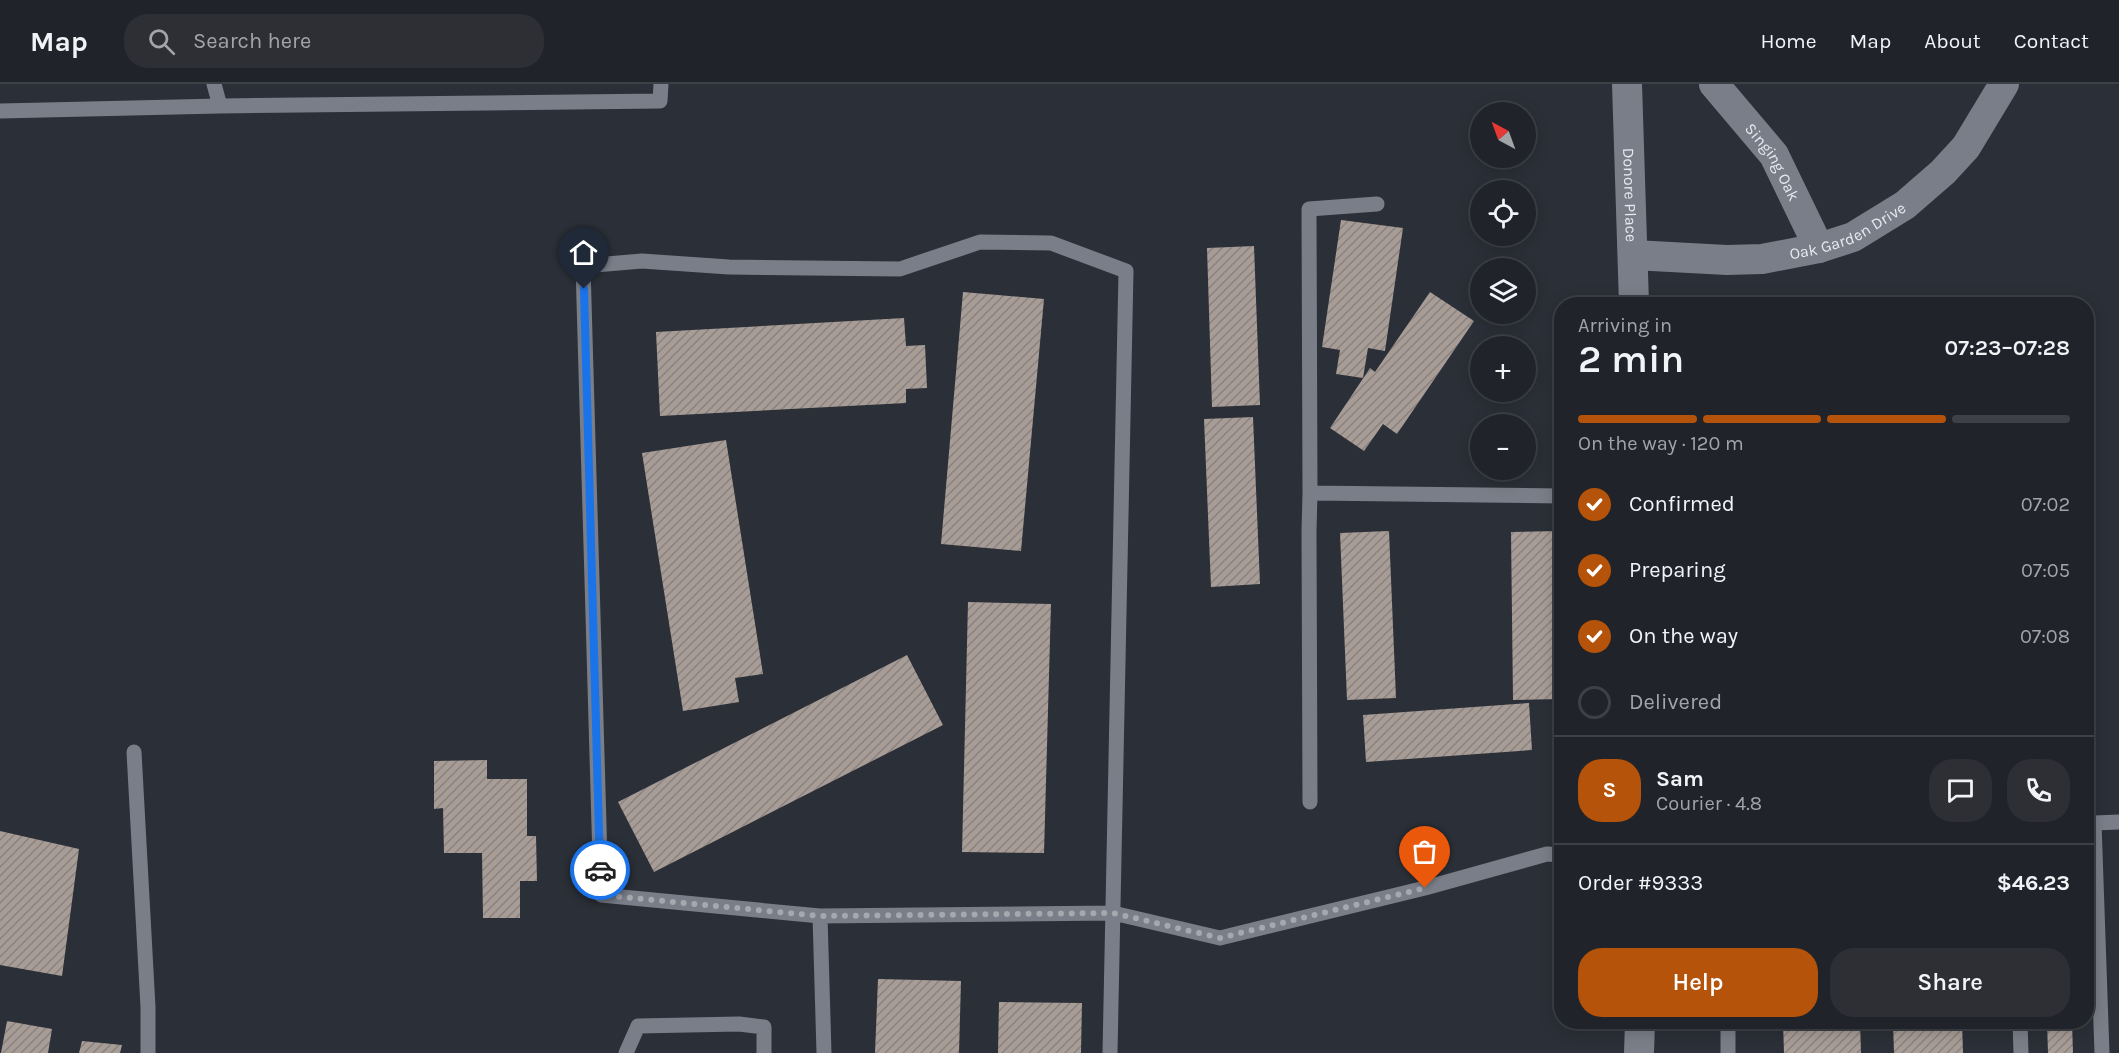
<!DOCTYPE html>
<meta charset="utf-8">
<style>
body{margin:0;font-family:Karla,sans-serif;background:#2d2f35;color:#f1f3f6;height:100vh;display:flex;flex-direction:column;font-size:22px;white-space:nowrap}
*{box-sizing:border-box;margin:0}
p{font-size:20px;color:#a2a4a8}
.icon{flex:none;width:33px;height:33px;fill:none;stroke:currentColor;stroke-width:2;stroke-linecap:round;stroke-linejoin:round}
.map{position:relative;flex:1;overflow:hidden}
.side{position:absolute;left:1554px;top:213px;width:540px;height:732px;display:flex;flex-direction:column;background:#202329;border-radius:24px;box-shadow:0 3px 15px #0003,0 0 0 2px #3d4046}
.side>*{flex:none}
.needle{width:39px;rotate:319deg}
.controls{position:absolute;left:1470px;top:18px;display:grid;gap:12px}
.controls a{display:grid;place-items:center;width:66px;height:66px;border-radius:50%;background:#202329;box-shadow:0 3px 15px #0003,0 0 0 2px #3d4046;font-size:30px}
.pin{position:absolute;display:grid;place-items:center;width:51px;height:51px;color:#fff;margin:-62px -26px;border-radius:50% 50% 50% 0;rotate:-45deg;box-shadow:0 0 6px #0007}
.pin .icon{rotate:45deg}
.courier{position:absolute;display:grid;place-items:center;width:60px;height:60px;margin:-30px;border:4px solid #1a73e8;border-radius:50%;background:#fff;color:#222;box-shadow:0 2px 8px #0007}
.summary em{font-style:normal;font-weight:600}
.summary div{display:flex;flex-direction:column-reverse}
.summary{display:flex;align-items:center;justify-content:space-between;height:102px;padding:0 24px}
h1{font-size:39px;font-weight:600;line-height:45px}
.bar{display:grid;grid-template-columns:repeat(4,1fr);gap:9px 6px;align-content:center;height:72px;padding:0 24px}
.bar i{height:8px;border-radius:4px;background:#3d4046}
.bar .on{background:#b45309}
.bar p{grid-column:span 4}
.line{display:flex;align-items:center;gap:15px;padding:0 24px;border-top:2px solid #3d4046}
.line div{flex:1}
.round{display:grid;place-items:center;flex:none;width:63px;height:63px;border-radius:24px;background:#2d2f35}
ol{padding:0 24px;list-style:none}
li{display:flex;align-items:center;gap:18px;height:66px}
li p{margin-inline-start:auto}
li .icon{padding:6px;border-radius:50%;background:#b45309;color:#fff;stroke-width:4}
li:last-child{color:#a2a4a8}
li i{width:33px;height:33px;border:3px solid #3d4046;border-radius:50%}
.cta{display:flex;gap:12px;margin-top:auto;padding:12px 24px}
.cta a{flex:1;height:69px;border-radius:24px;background:#b45309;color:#fff;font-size:24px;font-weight:600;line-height:69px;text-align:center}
.cta a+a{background:#2d2f35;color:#f1f3f6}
header{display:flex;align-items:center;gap:36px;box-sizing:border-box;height:84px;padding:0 30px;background:#202329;border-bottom:2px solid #3d4046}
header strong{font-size:28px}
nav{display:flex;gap:33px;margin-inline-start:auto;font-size:21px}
.search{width:420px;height:54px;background:#2d2f35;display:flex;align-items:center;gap:15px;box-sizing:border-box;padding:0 21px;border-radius:24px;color:#a2a4a8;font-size:22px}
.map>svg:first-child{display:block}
</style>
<header>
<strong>Map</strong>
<div class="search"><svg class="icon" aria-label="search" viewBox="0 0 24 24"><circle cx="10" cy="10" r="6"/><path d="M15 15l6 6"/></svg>Search here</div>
<nav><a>Home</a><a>Map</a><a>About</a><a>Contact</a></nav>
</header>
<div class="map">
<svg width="2119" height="969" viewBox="0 0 2119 969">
<defs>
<pattern id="building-hatch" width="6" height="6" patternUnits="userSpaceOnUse" patternTransform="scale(1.5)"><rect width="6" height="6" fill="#a89c96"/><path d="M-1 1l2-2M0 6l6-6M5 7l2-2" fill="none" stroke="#8a827f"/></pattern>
</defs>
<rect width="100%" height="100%" fill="#2b2f37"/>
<path fill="url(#building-hatch)" d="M 1341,136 L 1403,144 L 1385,267 L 1368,264 L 1363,294 L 1336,290 L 1340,266 L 1322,263 Z
M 1254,162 L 1260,321 L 1212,323 L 1207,164 Z
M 963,208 L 1044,215 L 1021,467 L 941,460 Z
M 1430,208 L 1474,237 L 1397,350 L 1383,340 L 1364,367 L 1330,344 L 1370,284 L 1375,288 Z
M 904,234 L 906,262 L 925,261 L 927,304 L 906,305 L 906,319 L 660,332 L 656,248 Z
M 1253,333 L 1260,500 L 1211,503 L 1204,335 Z
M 726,356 L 763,590 L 735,594 L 739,618 L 683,627 L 642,369 Z
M 1389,447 L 1396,614 L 1347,616 L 1340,449 Z
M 1558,447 L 1561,615 L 1513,616 L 1511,448 Z
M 968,518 L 1051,520 L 1044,769 L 962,768 Z
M 907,571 L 943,641 L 654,788 L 618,718 Z
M 1529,619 L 1532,666 L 1366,678 L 1363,631 Z
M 487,676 L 487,695 L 527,695 L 527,752 L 536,752 L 537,797 L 520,797 L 520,834 L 483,834 L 482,769 L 444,769 L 443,724 L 434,725 L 434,677 Z
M 0,747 L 79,765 L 62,892 L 0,881 Z
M 878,895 L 961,897 L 959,969 L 875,969 Z
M 999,918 L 1082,919 L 1081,969 L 998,969 Z
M 7,937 L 52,945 L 48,969 L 1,969 Z
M 1783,938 L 1860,938 L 1861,969 L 1784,969 Z
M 1893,938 L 1962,938 L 1963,969 L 1894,969 Z
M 2047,938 L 2072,938 L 2073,969 L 2048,969 Z
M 82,957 L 122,961 L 120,969 L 79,969 Z"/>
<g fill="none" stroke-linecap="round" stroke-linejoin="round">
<path stroke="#797e88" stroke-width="15" d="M 220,22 L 660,17 L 661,0
M 0,27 L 220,22 L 214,0
M 1377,120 L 1309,125 L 1310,409 L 1562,412
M 1310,409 L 1309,447 L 1310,718
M 134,668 L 148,923 L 148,969
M 820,832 L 1113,829 L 1220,854 L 1425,804 L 1547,770 L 1562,771
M 2020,938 L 2021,969
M 626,969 L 638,942 L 739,940 L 764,943 L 764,969
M 824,969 L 820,832 L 601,811 L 583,182 L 642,177 L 729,183 L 900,185 L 980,158 L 1051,159 L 1126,187 L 1110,969
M 1728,969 L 1728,938
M 2102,969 L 2094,739 L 2119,738"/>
<g stroke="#797e88" stroke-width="30">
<path id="s1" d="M 1627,0 L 1634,220"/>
<path id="s2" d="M 1714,0 L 1774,71 L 1819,164"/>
<path id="s3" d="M 1633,171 L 1727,176 L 1762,175 L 1819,164 L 1853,153 L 1905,121 L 1943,88 L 1966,63 L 2004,0"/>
<path d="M 1639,969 L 1640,938"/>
</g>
</g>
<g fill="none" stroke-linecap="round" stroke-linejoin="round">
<path stroke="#a5a8af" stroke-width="6" stroke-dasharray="0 10.8" d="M 600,786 L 601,811 L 820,832 L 1113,829 L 1220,854 L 1425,804"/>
<path stroke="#1a73e8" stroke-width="8" d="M 584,205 L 600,786"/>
</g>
<g text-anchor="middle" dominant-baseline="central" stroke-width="6" stroke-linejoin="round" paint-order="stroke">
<g font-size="16" fill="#e7e9ef" stroke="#21252d">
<text stroke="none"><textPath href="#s2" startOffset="98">Singing Oak</textPath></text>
<text stroke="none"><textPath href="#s1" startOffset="111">Donore Place</textPath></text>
<text stroke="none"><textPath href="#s3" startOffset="220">Oak Garden Drive</textPath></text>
</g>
</g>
</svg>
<div class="controls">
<a><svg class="needle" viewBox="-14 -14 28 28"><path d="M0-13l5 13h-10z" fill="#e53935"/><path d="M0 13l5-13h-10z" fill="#a2a4a8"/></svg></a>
<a><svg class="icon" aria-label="locate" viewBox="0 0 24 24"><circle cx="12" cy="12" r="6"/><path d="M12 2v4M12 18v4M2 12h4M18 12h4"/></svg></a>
<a><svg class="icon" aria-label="layers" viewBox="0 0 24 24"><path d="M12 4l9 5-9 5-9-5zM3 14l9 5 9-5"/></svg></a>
<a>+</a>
<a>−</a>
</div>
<div class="pin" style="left:1425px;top:804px;background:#ea580c"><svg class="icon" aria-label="bag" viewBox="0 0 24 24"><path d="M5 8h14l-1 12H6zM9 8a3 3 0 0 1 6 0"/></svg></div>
<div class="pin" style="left:584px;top:205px;background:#1f2937"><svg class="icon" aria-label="home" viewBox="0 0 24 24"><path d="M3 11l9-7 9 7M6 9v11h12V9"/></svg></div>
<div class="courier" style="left:600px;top:786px"><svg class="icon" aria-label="car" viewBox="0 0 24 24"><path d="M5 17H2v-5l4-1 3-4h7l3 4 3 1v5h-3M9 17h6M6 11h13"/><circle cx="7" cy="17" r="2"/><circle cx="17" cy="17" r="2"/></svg></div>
<section class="side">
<div class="summary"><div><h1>2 min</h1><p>Arriving in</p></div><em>07:23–07:28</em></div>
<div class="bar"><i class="on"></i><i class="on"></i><i class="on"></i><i></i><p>On the way · 120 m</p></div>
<ol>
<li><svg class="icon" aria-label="check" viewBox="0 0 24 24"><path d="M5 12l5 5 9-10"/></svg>Confirmed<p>07:02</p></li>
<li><svg class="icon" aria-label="check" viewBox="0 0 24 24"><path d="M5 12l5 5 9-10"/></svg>Preparing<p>07:05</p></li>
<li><svg class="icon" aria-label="check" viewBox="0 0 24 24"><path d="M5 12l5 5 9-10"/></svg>On the way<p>07:08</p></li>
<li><i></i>Delivered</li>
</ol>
<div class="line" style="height:108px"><b class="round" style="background:#b45309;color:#fff">S</b><div><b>Sam</b><p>Courier · 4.8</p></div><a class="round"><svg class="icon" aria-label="chat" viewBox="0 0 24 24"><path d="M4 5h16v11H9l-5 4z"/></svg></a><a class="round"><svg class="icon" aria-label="phone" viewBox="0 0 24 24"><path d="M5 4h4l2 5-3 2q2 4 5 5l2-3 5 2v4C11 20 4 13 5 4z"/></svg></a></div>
<div class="line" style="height:78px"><div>Order #9333</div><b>$46.23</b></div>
<div class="cta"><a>Help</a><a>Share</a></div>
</section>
</div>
